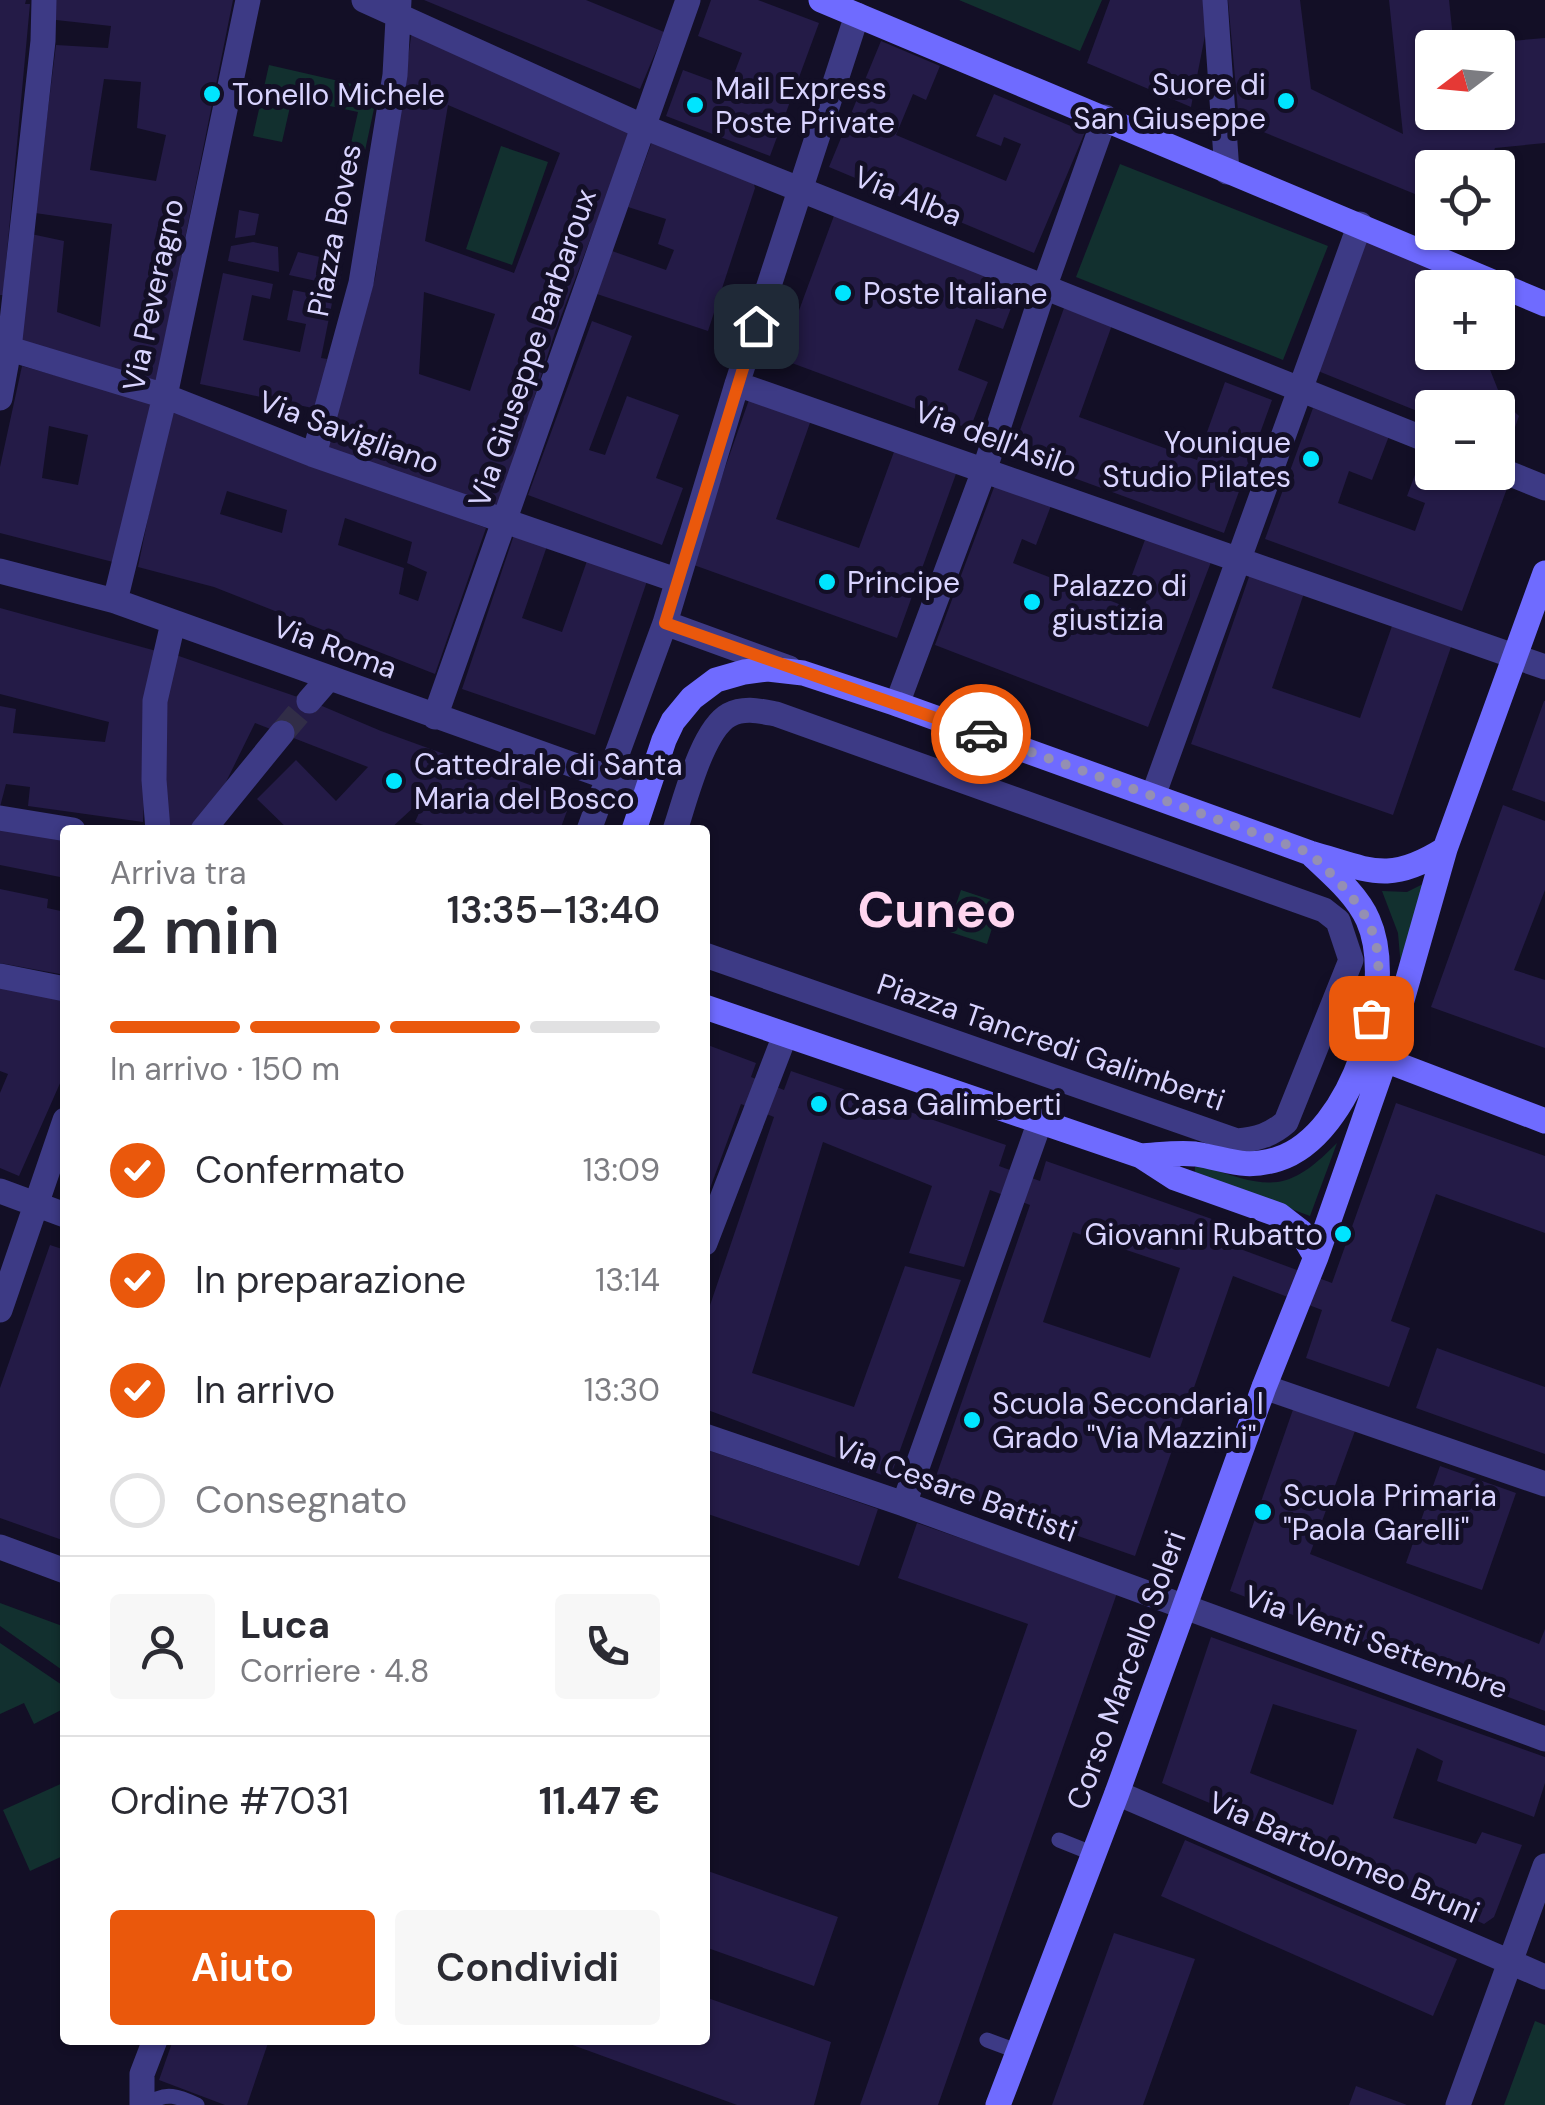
<!DOCTYPE html>
<html lang="it">
<meta charset="utf-8">
<style>
body{margin:0;font-family:"DM Sans",sans-serif;background:#f7f7f7;color:#2b2b33;height:100vh;display:flex;flex-direction:column;font-size:38px;white-space:nowrap}
*{box-sizing:border-box;margin:0}
p{font-size:32px;color:#7c7c81}
.icon{flex:none;width:55px;height:55px;fill:none;stroke:currentColor;stroke-width:2;stroke-linecap:round;stroke-linejoin:round}
.map{position:relative;flex:1;overflow:hidden}
.drawer{position:absolute;left:60px;top:825px;width:650px;height:1220px;display:flex;flex-direction:column;background:#fff;border-radius:10px;box-shadow:0 2px 8px #0004}
.drawer>*{flex:none}
.needle{width:65px;rotate:254deg}
.fabs{position:absolute;left:1415px;top:30px;display:grid;gap:20px}
.fabs a{display:grid;place-items:center;width:100px;height:100px;border-radius:10px;background:#fff;box-shadow:0 2px 8px #0004;font-size:50px}
.pin{position:absolute;display:grid;place-items:center;width:85px;height:85px;color:#fff;margin:-42px;border-radius:20px;box-shadow:0 5px 15px #0006}
.courier{position:absolute;display:grid;place-items:center;width:100px;height:100px;margin:-50px;border:8px solid #ea580c;border-radius:50%;background:#fff;color:#222;box-shadow:0 2px 12px #0007}
.headline em{font-style:normal;font-weight:600}
.headline div{display:flex;flex-direction:column-reverse}
.headline{display:flex;align-items:center;justify-content:space-between;height:170px;padding:0 50px}
h1{font-size:65px;font-weight:600;line-height:75px}
.bar{display:grid;grid-template-columns:repeat(4,1fr);gap:15px 10px;align-content:center;height:120px;padding:0 50px}
.bar i{height:12px;border-radius:8px;background:#e1e1e2}
.bar .on{background:#ea580c}
.bar p{grid-column:span 4}
.line{display:flex;align-items:center;gap:25px;padding:0 50px;border-top:2px solid #e1e1e2}
.line div{flex:1}
.round{display:grid;place-items:center;flex:none;width:105px;height:105px;border-radius:10px;background:#f7f7f7}
ol{padding:0 50px;list-style:none}
li{display:flex;align-items:center;gap:30px;height:110px}
li p{margin-inline-start:auto}
li .icon{padding:10px;border-radius:50%;background:#ea580c;color:#fff;stroke-width:4}
li:last-child{color:#7c7c81}
li i{width:55px;height:55px;border:5px solid #e1e1e2;border-radius:50%}
.action{display:flex;gap:20px;margin-top:auto;padding:20px 50px}
.action a{flex:1;height:115px;border-radius:10px;background:#ea580c;color:#fff;font-size:40px;font-weight:600;line-height:115px;text-align:center}
.action a+a{background:#f7f7f7;color:#2b2b33}
.map>svg:first-child{display:block}
</style>
<div class="map">
<svg width="1545" height="2105" viewBox="0 0 1545 2105">
<rect width="100%" height="100%" fill="#130f26"/>
<path fill="#12302f" d="M 959,0 L 1102,0 L 1080,51 Z
M 269,65 L 378,90 L 363,160 L 348,157 L 358,112 L 292,98 L 282,142 L 253,136 Z
M 501,146 L 548,162 L 512,265 L 466,249 Z
M 1120,164 L 1328,246 L 1283,360 L 1076,277 Z
M 1431,880 L 1401,968 L 1398,933 L 1382,891 L 1407,892 Z
M 961,890 L 1000,903 L 987,944 L 947,931 Z
M 1337,1143 L 1310,1216 L 1195,1173 L 1195,1167 L 1203,1166 C 1268,1188 1286,1195 1337,1143 Z
M 0,1603 L 65,1627 L 65,1672 L 0,1626 Z
M 0,1643 L 65,1687 L 65,1708 L 34,1724 L 24,1703 L 0,1714 Z
M 65,1782 L 65,1855 L 30,1871 L 3,1810 Z
M 1535,2021 L 1545,2025 L 1545,2105 L 1504,2105 Z"/>
<path fill="#241b47" fill-rule="evenodd" d="M 0,0 L 26,0 L 25,4 L 30,4 L 3,295 L 0,295 Z
M 56,0 L 233,0 L 156,383 L 21,344 L 31,234 L 64,241 L 57,312 L 100,327 L 112,224 L 35,213 L 56,45 L 108,48 L 111,26 L 56,20 ZM 104,79 L 141,82 L 137,128 L 166,135 L 156,181 L 90,170 Z
M 424,0 L 586,0 L 664,32 L 640,89 Z
M 711,0 L 758,0 L 819,23 L 770,156 L 666,116 L 683,70 L 729,87 L 742,53 L 698,36 Z
M 1110,0 L 1212,0 L 1191,107 L 1087,63 Z
M 1228,0 L 1300,0 L 1311,89 L 1403,134 L 1389,0 L 1449,0 L 1454,48 L 1432,48 L 1432,112 L 1498,112 L 1498,48 L 1466,48 L 1466,45 L 1545,38 L 1545,143 L 1495,148 L 1488,168 L 1432,168 L 1432,201 L 1239,122 Z
M 412,31 L 632,129 L 555,332 L 499,509 L 324,452 L 375,278 ZM 448,105 L 560,153 L 514,273 L 425,241 ZM 424,292 L 495,314 L 470,391 L 419,374 Z
M 881,41 L 940,66 L 926,100 L 913,94 L 896,135 L 1006,181 L 1021,144 L 1004,137 L 1001,146 L 976,136 L 994,94 L 1085,132 L 1034,253 L 829,167 Z
M 654,136 L 753,181 L 755,188 L 708,331 L 597,294 L 612,251 L 666,270 L 674,250 L 658,244 L 666,219 L 628,207 Z
M 239,210 L 259,214 L 255,235 L 235,238 Z
M 835,213 L 1021,282 L 1003,329 L 976,319 L 958,370 L 988,382 L 970,429 L 781,359 Z
M 329,231 L 348,234 L 343,263 L 326,252 Z
M 1363,240 L 1477,287 L 1432,288 L 1432,352 L 1483,352 L 1502,400 L 1519,416 L 1508,447 L 1498,443 L 1498,408 L 1432,408 L 1432,417 L 1318,371 Z
M 253,242 L 278,247 L 279,272 L 228,261 L 231,246 Z
M 298,252 L 320,257 L 342,269 L 339,286 L 289,275 Z
M 223,273 L 273,284 L 270,299 L 252,295 L 243,340 L 300,352 L 306,324 L 287,320 L 293,290 L 333,298 L 321,358 L 327,359 L 317,409 L 200,384 Z
M 1064,308 L 1112,325 L 1079,417 L 1197,460 L 1225,382 L 1272,400 L 1224,533 L 1011,455 Z
M 592,321 L 632,336 L 589,450 L 605,455 L 627,396 L 679,415 L 656,478 L 683,488 L 662,545 L 528,495 Z
M 22,366 L 153,403 L 113,562 L 0,533 L 0,467 ZM 49,426 L 88,435 L 78,485 L 42,478 Z
M 750,397 L 811,420 L 776,519 L 859,548 L 895,449 L 957,471 L 897,638 L 691,564 Z
M 1313,408 L 1389,436 L 1372,480 L 1349,471 L 1338,503 L 1415,531 L 1425,503 L 1407,496 L 1424,451 L 1432,455 L 1432,472 L 1480,472 L 1509,483 L 1462,611 L 1265,539 Z
M 170,410 L 486,528 L 435,674 L 214,587 L 138,567 ZM 227,491 L 287,510 L 282,533 L 220,514 ZM 345,518 L 412,542 L 407,563 L 427,572 L 418,601 L 399,594 L 404,568 L 338,545 Z
M 996,482 L 1052,503 L 1036,545 L 1022,539 L 1013,563 L 1142,613 L 1150,591 L 1129,583 L 1146,537 L 1211,562 L 1148,727 L 935,645 Z
M 514,535 L 547,546 L 522,618 L 562,632 L 588,558 L 648,578 L 595,735 L 462,689 Z
M 1250,574 L 1304,593 L 1272,688 L 1360,718 L 1392,626 L 1451,647 L 1393,815 L 1191,744 Z
M 0,608 L 160,652 L 150,686 L 143,822 L 28,806 L 30,787 L 6,784 L 0,807 L 0,706 L 16,709 L 13,733 L 105,742 L 109,722 L 0,694 Z
M 173,654 L 315,703 L 381,731 L 571,800 L 560,830 L 438,830 L 415,822 L 427,795 L 389,830 L 289,830 L 257,799 L 296,760 L 336,801 L 368,767 L 255,723 L 224,786 L 193,830 L 165,826 L 161,743 Z
M 1544,701 L 1545,701 L 1545,802 L 1512,790 Z
M 1503,805 L 1545,821 L 1545,890 L 1514,970 L 1545,980 L 1545,1048 L 1431,1007 Z
M 0,823 L 65,834 L 65,878 L 0,865 Z
M 0,889 L 48,899 L 47,908 L 65,912 L 65,975 L 0,963 Z
M 0,985 L 65,998 L 65,1072 L 19,1176 L 0,1168 L 0,1093 L 8,1074 L 0,1071 Z
M 705,1044 L 756,1063 L 751,1077 L 784,1090 L 791,1071 L 1006,1145 L 999,1166 L 1040,1181 L 1046,1161 L 1249,1232 L 1243,1250 L 1332,1283 L 1396,1103 L 1545,1156 L 1545,1233 L 1436,1194 L 1391,1321 L 1410,1328 L 1389,1387 L 1306,1358 L 1322,1310 L 1233,1276 L 1135,1556 L 933,1485 L 1030,1205 L 990,1190 L 964,1267 L 909,1253 L 932,1186 L 823,1142 L 752,1373 L 854,1407 L 905,1266 L 961,1280 L 890,1478 L 705,1409 L 705,1320 L 774,1117 L 741,1104 L 705,1202 ZM 1073,1232 L 1180,1268 L 1150,1358 L 1043,1322 Z
M 50,1245 L 65,1250 L 65,1541 L 0,1518 L 0,1388 Z
M 1437,1348 L 1545,1387 L 1545,1454 L 1416,1408 Z
M 1297,1398 L 1359,1420 L 1310,1554 L 1539,1644 L 1545,1629 L 1545,1711 L 1230,1591 Z
M 705,1449 L 878,1509 L 859,1566 L 705,1513 Z
M 1440,1466 L 1516,1493 L 1482,1590 L 1406,1563 Z
M 917,1523 L 1117,1593 L 938,2105 L 860,2105 L 1028,1624 L 898,1578 Z
M 1211,1637 L 1545,1757 L 1545,1783 L 1534,1817 L 1437,1781 L 1443,1761 L 1417,1748 L 1393,1818 L 1476,1844 L 1482,1832 L 1522,1845 L 1494,1917 L 1484,1924 L 1340,1858 L 1162,1783 ZM 1273,1704 L 1357,1730 L 1333,1805 L 1250,1773 Z
M 1185,1840 L 1457,1959 L 1433,2016 L 1161,1896 Z
M 705,1870 L 838,1917 L 814,1986 L 705,1947 Z
M 1114,1933 L 1195,1959 L 1143,2105 L 1052,2105 Z
M 705,1997 L 831,2042 L 814,2105 L 737,2105 L 559,2040 L 705,2040 Z
M 173,2040 L 269,2040 L 247,2105 L 225,2105 L 159,2080 Z
M 1356,2086 L 1407,2105 L 1349,2105 Z"/>
<g fill="none" stroke-linecap="round" stroke-linejoin="round">
<path stroke="#312d47" stroke-width="25" stroke-dasharray="25 12" stroke-linecap="butt" d="M 282,733 L 309,701"/>
<path stroke="#3d3a85" stroke-width="15" d="M 1059,1840 L 1094,1854
M 987,2040 L 1019,2052
M 149,2105 C 164,2090 180,2097 197,2105"/>
<path stroke="#3d3a85" stroke-width="25" d="M 364,0 L 644,127 L 1432,442
M 1215,0 L 1227,172
M 0,346 L 165,396 L 314,455 L 676,580
M 737,384 L 1545,667
M 0,398 L 9,349 L 43,41 L 44,0
M 314,455 L 361,283 L 395,75 L 399,0
M 1498,469 L 1545,488
M 0,571 L 115,601 L 646,791
M 115,601 L 165,396 L 248,0
M 665,623 L 789,668
M 309,701 L 328,679
M 897,704 L 985,468 L 1045,285 L 1105,117
M 435,717 L 688,0
M 1153,796 L 1360,224
M 0,818 L 73,830
M 158,830 L 154,780 L 155,701 L 173,623
M 203,830 L 282,733
M 589,830 L 665,623 L 737,384 L 857,15
M 675,830 C 685,801 702,730 729,715 C 744,707 760,711 776,714 L 1324,910 L 1338,921 L 1351,960 L 1286,1122 C 1271,1135 1257,1139 1237,1141 L 705,955
M 0,976 L 65,989
M 0,1191 L 65,1215
M 705,1243 L 785,1035
M 0,1310 L 65,1120
M 1264,1387 L 1545,1484
M 705,1436 L 904,1504 L 1545,1739
M 904,1504 L 1039,1124
M 0,1547 L 65,1571
M 1117,1793 L 1545,1977
M 142,2105 L 142,2074 L 155,2040
M 1458,2105 L 1545,1866"/>
<path stroke="#6f6bff" stroke-width="25" d="M 821,0 L 1545,304
M 634,830 L 664,740 L 673,721 L 692,698 L 716,680 L 744,672 L 768,669 L 803,673 L 897,704 L 1310,853 C 1370,870 1388,885 1445,849
M 705,1007 L 1141,1156 L 1175,1178 L 1279,1215 L 1301,1232 L 1316,1257
M 1372,1055 L 1545,1121
M 1141,1156 C 1159,1155 1178,1152 1195,1154 C 1228,1159 1243,1170 1278,1159 C 1353,1135 1398,987 1368,920 C 1357,895 1333,875 1313,856
M 998,2105 L 1117,1793 L 1264,1387 L 1316,1257 L 1385,1060 L 1445,849 L 1545,573"/>
</g>
<g fill="none" stroke-linecap="round" stroke-linejoin="round">
<path stroke="#948fb3" stroke-width="10" stroke-dasharray="0 18" d="M 981,734 L 1310,853 C 1367,909 1392,935 1371,1018"/>
<path stroke="#ea580c" stroke-width="12" d="M 756,326 L 665,623 L 981,734"/>
</g>
<g fill="#00e5ff" stroke="#130f26" stroke-width="4">
<circle cx="212" cy="94" r="10"/>
<circle cx="1286" cy="101" r="10"/>
<circle cx="695" cy="105" r="10"/>
<circle cx="843" cy="293" r="10"/>
<circle cx="1311" cy="459" r="10"/>
<circle cx="827" cy="582" r="10"/>
<circle cx="1032" cy="602" r="10"/>
<circle cx="394" cy="781" r="10"/>
<circle cx="819" cy="1104" r="10"/>
<circle cx="1343" cy="1234" r="10"/>
<circle cx="972" cy="1420" r="10"/>
<circle cx="1263" cy="1512" r="10"/>
</g>
<g text-anchor="middle" dominant-baseline="central" stroke-width="10" stroke-linejoin="round" paint-order="stroke">
<g font-size="30" fill="#d9d4ff" stroke="#130f26" text-anchor="start">
<text x="1266" y="84" text-anchor="end">Suore di<tspan x="1266" dy="34">San Giuseppe</tspan></text>
<text x="715" y="88">Mail Express<tspan x="715" dy="34">Poste Private</tspan></text>
<text x="232" y="94">Tonello Michele</text>
<text x="863" y="293">Poste Italiane</text>
<text x="1291" y="442" text-anchor="end">Younique<tspan x="1291" dy="34">Studio Pilates</tspan></text>
<text x="847" y="582">Principe</text>
<text x="1052" y="585">Palazzo di<tspan x="1052" dy="34">giustizia</tspan></text>
<text x="414" y="764">Cattedrale di Santa<tspan x="414" dy="34">Maria del Bosco</tspan></text>
<text x="839" y="1104">Casa Galimberti</text>
<text x="1323" y="1234" text-anchor="end">Giovanni Rubatto</text>
<text x="992" y="1403">Scuola Secondaria I<tspan x="992" dy="34">Grado "Via Mazzini"</tspan></text>
<text x="1283" y="1495">Scuola Primaria<tspan x="1283" dy="34">"Paola Garelli"</tspan></text>
</g>
<g font-size="30" fill="#d9d4ff" stroke="#130f26">
<text transform="translate(908 196) rotate(22)">Via Alba</text>
<text transform="translate(334 230) rotate(-79)">Piazza Boves</text>
<text transform="translate(153 295) rotate(-78)">Via Peveragno</text>
<text transform="translate(532 348) rotate(-71)">Via Giuseppe Barbaroux</text>
<text transform="translate(349 432) rotate(20)">Via Savigliano</text>
<text transform="translate(996 439) rotate(20)">Via dell'Asilo</text>
<text transform="translate(335 647) rotate(20)">Via Roma</text>
<text transform="translate(1051 1042) rotate(19)">Piazza Tancredi Galimberti</text>
<text transform="translate(956 1489) rotate(20)">Via Cesare Battisti</text>
<text transform="translate(1376 1642) rotate(20)">Via Venti Settembre</text>
<text transform="translate(1126 1670) rotate(-70)">Corso Marcello Soleri</text>
<text transform="translate(1344 1857) rotate(23)">Via Bartolomeo Bruni</text>
</g>
<g font-size="50" font-weight="bold" fill="#ffd6f0" stroke="#130f26">
<text x="937" y="910">Cuneo</text>
</g>
</g>
</svg>
<div class="fabs">
<a><svg class="needle" viewBox="-14 -14 28 28"><path d="M0-13l5 13h-10z" fill="#e53935"/><path d="M0 13l5-13h-10z" fill="#7c7c81"/></svg></a>
<a><svg class="icon" aria-label="locate" viewBox="0 0 24 24"><circle cx="12" cy="12" r="6"/><path d="M12 2v4M12 18v4M2 12h4M18 12h4"/></svg></a>
<a>+</a>
<a>−</a>
</div>
<div class="pin" style="left:1371px;top:1018px;background:#ea580c"><svg class="icon" aria-label="bag" viewBox="0 0 24 24"><path d="M5 8h14l-1 12H6zM9 8a3 3 0 0 1 6 0"/></svg></div>
<div class="pin" style="left:756px;top:326px;background:#1f2937"><svg class="icon" aria-label="home" viewBox="0 0 24 24"><path d="M3 11l9-7 9 7M6 9v11h12V9"/></svg></div>
<div class="courier" style="left:981px;top:734px"><svg class="icon" aria-label="car" viewBox="0 0 24 24"><path d="M5 17H2v-5l4-1 3-4h7l3 4 3 1v5h-3M9 17h6M6 11h13"/><circle cx="7" cy="17" r="2"/><circle cx="17" cy="17" r="2"/></svg></div>
<section class="drawer">
<div class="headline"><div><h1>2 min</h1><p>Arriva tra</p></div><em>13:35–13:40</em></div>
<div class="bar"><i class="on"></i><i class="on"></i><i class="on"></i><i></i><p>In arrivo · 150 m</p></div>
<ol>
<li><svg class="icon" aria-label="check" viewBox="0 0 24 24"><path d="M5 12l5 5 9-10"/></svg>Confermato<p>13:09</p></li>
<li><svg class="icon" aria-label="check" viewBox="0 0 24 24"><path d="M5 12l5 5 9-10"/></svg>In preparazione<p>13:14</p></li>
<li><svg class="icon" aria-label="check" viewBox="0 0 24 24"><path d="M5 12l5 5 9-10"/></svg>In arrivo<p>13:30</p></li>
<li><i></i>Consegnato</li>
</ol>
<div class="line" style="height:180px"><a class="round"><svg class="icon" aria-label="person" viewBox="0 0 24 24"><circle cx="12" cy="8" r="4"/><path d="M4 21q1-7 8-7t8 7"/></svg></a><div><b>Luca</b><p>Corriere · 4.8</p></div><a class="round"><svg class="icon" aria-label="phone" viewBox="0 0 24 24"><path d="M5 4h4l2 5-3 2q2 4 5 5l2-3 5 2v4C11 20 4 13 5 4z"/></svg></a></div>
<div class="line" style="height:130px"><div>Ordine #7031</div><b>11.47 €</b></div>
<div class="action"><a>Aiuto</a><a>Condividi</a></div>
</section>
</div>
